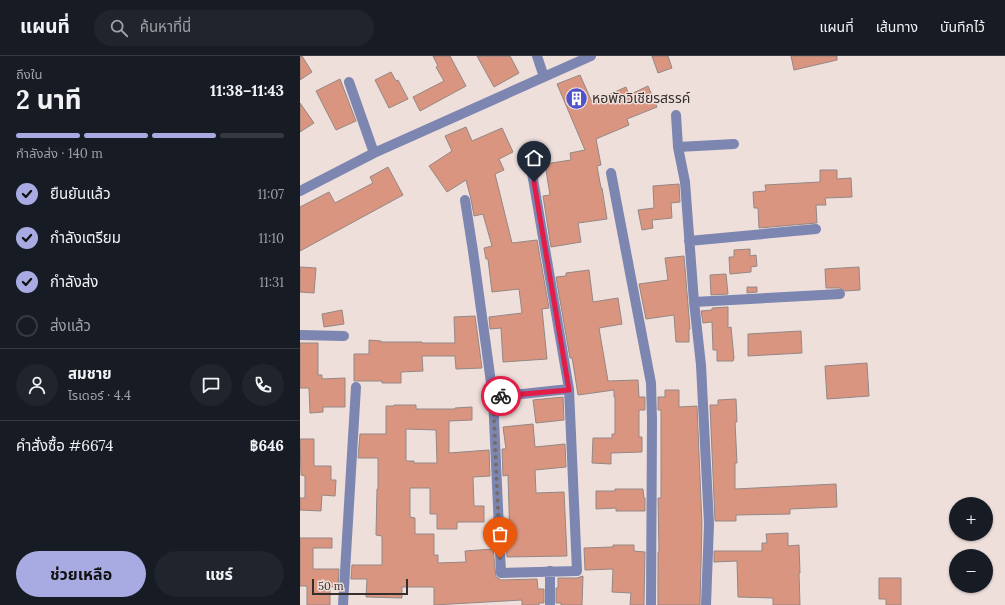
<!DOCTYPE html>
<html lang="th">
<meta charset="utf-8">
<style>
body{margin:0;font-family:Lora,"Noto Sans Thai",serif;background:#20242c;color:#f1f3f6;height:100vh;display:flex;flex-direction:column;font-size:15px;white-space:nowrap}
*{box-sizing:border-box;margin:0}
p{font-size:13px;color:#9ea1a6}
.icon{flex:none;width:22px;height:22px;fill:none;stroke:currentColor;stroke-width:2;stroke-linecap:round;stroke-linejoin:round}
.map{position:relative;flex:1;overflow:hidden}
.side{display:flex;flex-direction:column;background:#171b24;width:300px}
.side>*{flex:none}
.buttons{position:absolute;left:649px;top:441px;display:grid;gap:8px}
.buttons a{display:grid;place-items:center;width:44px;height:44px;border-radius:50%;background:#171b24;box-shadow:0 1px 3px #0004;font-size:20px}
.scale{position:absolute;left:12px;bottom:10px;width:96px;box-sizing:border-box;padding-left:4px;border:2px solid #342e2c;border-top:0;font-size:11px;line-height:14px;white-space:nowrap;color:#342e2c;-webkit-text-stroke:3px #eedfdb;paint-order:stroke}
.pin{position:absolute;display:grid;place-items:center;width:34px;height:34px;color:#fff;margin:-41px -17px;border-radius:50% 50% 50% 0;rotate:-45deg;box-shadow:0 0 4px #0007}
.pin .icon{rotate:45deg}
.courier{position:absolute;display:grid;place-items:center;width:40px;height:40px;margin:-20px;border:3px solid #e11d48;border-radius:50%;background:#fff;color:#222;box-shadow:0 1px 5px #0007}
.summary em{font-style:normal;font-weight:700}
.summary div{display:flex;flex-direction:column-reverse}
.summary{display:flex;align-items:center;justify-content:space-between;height:68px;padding:0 16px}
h1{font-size:26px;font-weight:700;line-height:30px}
.bar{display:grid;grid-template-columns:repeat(4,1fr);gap:6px 4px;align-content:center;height:48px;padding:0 16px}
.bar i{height:5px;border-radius:3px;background:#363941}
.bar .current{background:#a8abe1}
.bar p{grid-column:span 4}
.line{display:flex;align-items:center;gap:10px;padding:0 16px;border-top:1px solid #363941}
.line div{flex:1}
.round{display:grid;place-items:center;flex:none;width:42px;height:42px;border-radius:21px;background:#20242c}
ol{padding:0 16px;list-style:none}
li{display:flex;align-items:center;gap:12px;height:44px}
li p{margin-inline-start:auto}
li .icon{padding:4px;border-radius:50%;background:#a8abe1;color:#111;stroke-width:4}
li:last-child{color:#9ea1a6}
li i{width:22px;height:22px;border:2px solid #363941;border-radius:50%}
.action{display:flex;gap:8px;margin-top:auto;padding:8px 16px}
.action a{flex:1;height:46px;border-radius:24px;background:#a8abe1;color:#111;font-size:16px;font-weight:700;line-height:46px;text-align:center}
.action a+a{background:#20242c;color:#f1f3f6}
header{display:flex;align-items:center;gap:24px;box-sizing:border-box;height:56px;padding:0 20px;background:#171b24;border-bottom:1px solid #363941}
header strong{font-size:19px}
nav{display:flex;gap:22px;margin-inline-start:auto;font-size:14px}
.search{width:280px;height:36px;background:#20242c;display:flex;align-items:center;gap:10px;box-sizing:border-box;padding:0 14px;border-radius:22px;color:#9ea1a6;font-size:15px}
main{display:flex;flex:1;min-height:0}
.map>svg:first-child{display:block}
</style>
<header>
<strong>แผนที่</strong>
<div class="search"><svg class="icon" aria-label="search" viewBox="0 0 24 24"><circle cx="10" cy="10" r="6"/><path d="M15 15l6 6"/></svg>ค้นหาที่นี่</div>
<nav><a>แผนที่</a><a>เส้นทาง</a><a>บันทึกไว้</a></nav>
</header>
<main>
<section class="side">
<div class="summary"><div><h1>2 นาที</h1><p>ถึงใน</p></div><em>11:38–11:43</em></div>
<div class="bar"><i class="current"></i><i class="current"></i><i class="current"></i><i></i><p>กำลังส่ง · 140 m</p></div>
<ol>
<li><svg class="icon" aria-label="check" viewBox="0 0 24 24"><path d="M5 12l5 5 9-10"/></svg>ยืนยันแล้ว<p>11:07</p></li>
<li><svg class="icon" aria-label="check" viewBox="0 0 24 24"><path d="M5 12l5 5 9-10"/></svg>กำลังเตรียม<p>11:10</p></li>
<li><svg class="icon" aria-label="check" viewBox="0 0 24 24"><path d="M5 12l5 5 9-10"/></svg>กำลังส่ง<p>11:31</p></li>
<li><i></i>ส่งแล้ว</li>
</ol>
<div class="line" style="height:72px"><a class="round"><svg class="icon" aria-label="person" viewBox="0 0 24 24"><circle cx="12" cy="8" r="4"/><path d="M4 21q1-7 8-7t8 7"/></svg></a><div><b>สมชาย</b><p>ไรเดอร์ · 4.4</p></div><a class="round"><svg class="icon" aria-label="chat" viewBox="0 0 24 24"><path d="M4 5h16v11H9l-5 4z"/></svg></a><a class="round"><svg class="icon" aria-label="phone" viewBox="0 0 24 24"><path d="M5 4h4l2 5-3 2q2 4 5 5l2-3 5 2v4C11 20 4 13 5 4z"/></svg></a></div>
<div class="line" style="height:52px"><div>คำสั่งซื้อ #6674</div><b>฿646</b></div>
<div class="action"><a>ช่วยเหลือ</a><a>แชร์</a></div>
</section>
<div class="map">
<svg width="705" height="549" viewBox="0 0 705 549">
<rect width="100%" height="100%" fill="#eedfdb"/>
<path fill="#da9580" stroke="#948783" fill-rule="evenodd" d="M 0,0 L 2,0 L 12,16 L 0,24 Z
M 133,0 L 150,0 L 166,30 L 120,55 L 113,41 L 144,25 L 136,11 L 138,10 Z
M 177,0 L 210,0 L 219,17 L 194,31 Z
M 352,0 L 368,0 L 372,12 L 358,17 Z
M 491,0 L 537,0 L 537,4 L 494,14 Z
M 91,16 L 96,25 L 98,24 L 108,43 L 89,52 L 75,24 Z
M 280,19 L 292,46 L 326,31 L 329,39 L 348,30 L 357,51 L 327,63 L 329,69 L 296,83 L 301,109 L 297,110 L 301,132 L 302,132 L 307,163 L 278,167 L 281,186 L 251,191 L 243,140 L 250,139 L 245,108 L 271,104 L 270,97 L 285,94 L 257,28 Z
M 40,23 L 56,65 L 36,74 L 16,35 Z
M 0,47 L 14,67 L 0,76 Z
M 166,71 L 172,85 L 202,72 L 213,96 L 199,103 L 204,114 L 195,118 L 212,187 L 237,184 L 249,252 L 242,253 L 247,303 L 203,306 L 201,272 L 190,273 L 189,261 L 222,257 L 219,233 L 192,236 L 188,203 L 186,203 L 184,192 L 192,190 L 183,158 L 174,160 L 171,143 L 166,124 L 147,136 L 129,110 L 152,95 L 145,80 Z
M 88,111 L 103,139 L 0,195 L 0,151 L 29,136 L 35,147 L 73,127 L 70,121 Z
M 520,114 L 537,114 L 537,123 L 551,122 L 552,141 L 525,142 L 526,149 L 516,149 L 517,167 L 459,172 L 458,152 L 454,152 L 453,136 L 466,135 L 465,129 L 520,126 Z
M 379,128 L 380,146 L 371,147 L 372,162 L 352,164 L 353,172 L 342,174 L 338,154 L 354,152 L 353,130 Z
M 450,193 L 450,200 L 456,199 L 457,210 L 451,211 L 451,216 L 430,218 L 429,201 L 434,201 L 434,194 Z
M 384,200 L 390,273 L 389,273 L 389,286 L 376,286 L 374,259 L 346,263 L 339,228 L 368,224 L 365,202 Z
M 0,211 L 16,212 L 14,237 L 0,236 Z
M 559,211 L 560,234 L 545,235 L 540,232 L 526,232 L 525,213 Z
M 289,214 L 293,246 L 318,242 L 322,268 L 299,272 L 308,325 L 338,324 L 339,341 L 345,341 L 345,354 L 339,354 L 339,381 L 342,381 L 342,396 L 311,397 L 311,408 L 292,407 L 293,382 L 312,382 L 312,378 L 315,378 L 315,341 L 314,341 L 314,334 L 278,339 L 273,307 L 272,302 L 270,302 L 256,221 L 266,220 L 266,217 Z
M 426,218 L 428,238 L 411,239 L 410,219 Z
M 447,231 L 457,231 L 457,236 L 447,237 Z
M 428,251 L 428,272 L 431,271 L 434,302 L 433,305 L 417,305 L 417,294 L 413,294 L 412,266 L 403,267 L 401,255 L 412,254 L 412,252 Z
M 42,254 L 44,268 L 24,271 L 22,258 Z
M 175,260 L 182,312 L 156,313 L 155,300 L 122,300 L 123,315 L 101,316 L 101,327 L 82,327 L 82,325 L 54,325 L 54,298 L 69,298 L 69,284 L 81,285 L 81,286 L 122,286 L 122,287 L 155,287 L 154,261 Z
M 501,275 L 502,297 L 448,300 L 448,278 Z
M 0,287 L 18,287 L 18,319 L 22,319 L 22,323 L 45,322 L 45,351 L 23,351 L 23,356 L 10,357 L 9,332 L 0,332 Z
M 567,307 L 569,340 L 527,343 L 525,310 Z
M 365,334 L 379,334 L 379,351 L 397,350 L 402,468 L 400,549 L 358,549 L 358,496 L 359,496 L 358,442 L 361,442 L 361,354 L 358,354 L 358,341 L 365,341 Z
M 263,341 L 264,364 L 236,367 L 233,344 Z
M 436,343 L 437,366 L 435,366 L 437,407 L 435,407 L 435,433 L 536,428 L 537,451 L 490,453 L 490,458 L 436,459 L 436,465 L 415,465 L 410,349 L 418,349 L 418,344 Z
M 94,349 L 116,349 L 116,353 L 155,353 L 155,352 L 172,351 L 172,364 L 149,365 L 149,397 L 189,394 L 190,420 L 173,421 L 174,450 L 184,450 L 184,466 L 157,466 L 157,473 L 137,473 L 137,458 L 130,458 L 130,432 L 110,432 L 110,461 L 115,462 L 115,478 L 134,478 L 134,499 L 138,499 L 138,507 L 166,506 L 165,495 L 193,493 L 196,521 L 201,524 L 237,523 L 238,533 L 244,533 L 244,547 L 239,547 L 239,549 L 222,549 L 222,544 L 134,549 L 134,531 L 102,531 L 102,542 L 66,541 L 67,523 L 51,523 L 52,509 L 82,509 L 82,480 L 76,479 L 77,433 L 78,433 L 78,402 L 58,402 L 60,378 L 86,378 L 86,350 L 94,350 ZM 106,373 L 136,374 L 137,407 L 114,407 L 114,405 L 106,405 Z
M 233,368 L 235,391 L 265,388 L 266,411 L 235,414 L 236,437 L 264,436 L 267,500 L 207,501 L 206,486 L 210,486 L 208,419 L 203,420 L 202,393 L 206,393 L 203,371 Z
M 0,383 L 14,383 L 14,410 L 31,410 L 31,424 L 36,424 L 35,440 L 22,439 L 21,455 L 0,454 L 0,442 L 5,442 L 5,420 L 1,419 Z
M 315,433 L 343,433 L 344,442 L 345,442 L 345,455 L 316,455 L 316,452 L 296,453 L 296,435 L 315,435 Z
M 488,477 L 488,490 L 499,489 L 500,517 L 499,517 L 500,549 L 473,549 L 473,542 L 438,541 L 437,505 L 414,506 L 414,495 L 462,495 L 462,487 L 467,487 L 466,478 Z
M 0,482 L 32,482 L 32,492 L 13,492 L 13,513 L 39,513 L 38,531 L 30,531 L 30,549 L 7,549 L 7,530 L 0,530 Z
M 313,489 L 334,489 L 334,495 L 345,496 L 344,549 L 330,549 L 331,537 L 312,536 L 313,513 L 285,514 L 284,492 L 313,491 Z
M 283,520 L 282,549 L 261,549 L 261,547 L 256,547 L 256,532 L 258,532 L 258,522 L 277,522 Z
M 579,522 L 601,522 L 601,549 L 586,549 L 586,543 L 579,543 Z"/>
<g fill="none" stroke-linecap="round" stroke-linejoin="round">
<path stroke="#7d85b1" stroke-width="10" d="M 237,0 L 244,21
M 49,26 L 74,97
M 376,59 L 378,91 L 385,126 L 394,246 L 401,309 L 409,468 L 406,549
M 378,91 L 434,88
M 311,117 L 351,327 L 352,364 L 351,549
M 0,135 L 74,97 L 291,0
M 165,144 L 173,195 L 193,341 L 201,517 L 277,515 L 269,333 L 231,111
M 389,185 L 516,173
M 394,246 L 540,238
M 0,279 L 44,280
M 193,341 L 269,333
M 43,549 L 56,331
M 250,549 L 250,515"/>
</g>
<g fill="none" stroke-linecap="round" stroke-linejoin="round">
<path stroke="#756c69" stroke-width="4" stroke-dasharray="0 7.2" d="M 200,502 L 193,340 L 201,340"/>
<path stroke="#e11d48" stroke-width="5" d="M 201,340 L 269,334 L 234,126"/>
</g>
<defs>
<symbol id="building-disc" viewBox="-11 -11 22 22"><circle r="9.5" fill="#4f52c8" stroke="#eedfdb"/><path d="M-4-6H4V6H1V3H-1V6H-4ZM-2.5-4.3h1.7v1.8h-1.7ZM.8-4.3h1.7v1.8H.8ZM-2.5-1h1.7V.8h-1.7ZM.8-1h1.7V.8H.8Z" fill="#fff"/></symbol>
</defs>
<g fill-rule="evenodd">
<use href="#building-disc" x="264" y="30" width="25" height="25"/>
</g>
<g text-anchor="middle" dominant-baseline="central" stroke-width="3" stroke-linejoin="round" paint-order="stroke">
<g font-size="14" fill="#342e2c" stroke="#eedfdb" text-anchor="start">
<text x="292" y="42">หอพักวิเชียรสรรค์</text>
</g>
</g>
</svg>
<div class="buttons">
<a>+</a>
<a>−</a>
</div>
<div class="scale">50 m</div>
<div class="pin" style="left:200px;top:502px;background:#ea580c"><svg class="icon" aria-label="bag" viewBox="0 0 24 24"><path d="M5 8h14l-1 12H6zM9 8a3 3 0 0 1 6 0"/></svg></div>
<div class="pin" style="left:234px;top:126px;background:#1f2937"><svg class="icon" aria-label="home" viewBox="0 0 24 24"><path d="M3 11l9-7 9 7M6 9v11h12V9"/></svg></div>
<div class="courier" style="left:201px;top:340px"><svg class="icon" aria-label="bike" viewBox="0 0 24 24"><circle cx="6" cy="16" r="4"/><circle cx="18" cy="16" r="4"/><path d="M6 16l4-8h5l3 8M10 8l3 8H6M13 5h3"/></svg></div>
</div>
</main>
